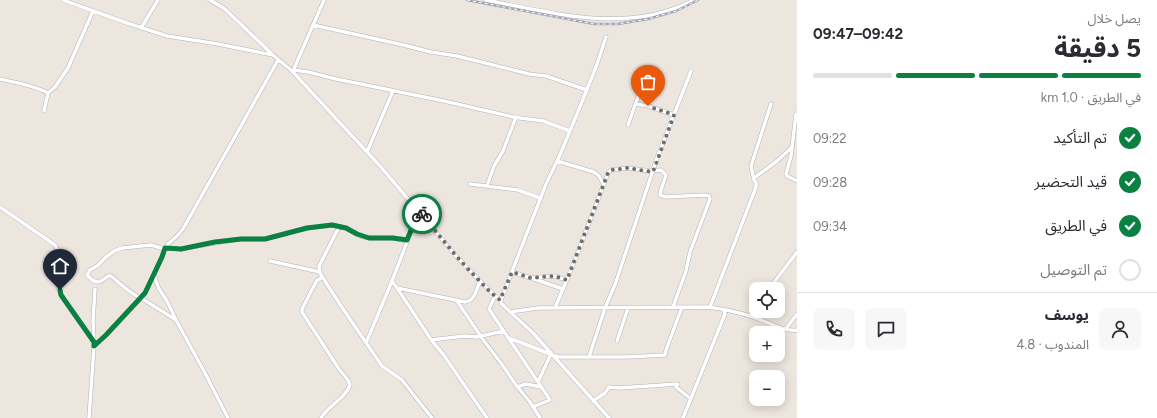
<!DOCTYPE html>
<html lang="ar">
<meta charset="utf-8">
<style>
body{margin:0;font-family:Figtree,"Noto Sans Arabic",sans-serif;background:#f7f7f7;color:#2b2b33;direction:rtl;height:100vh;display:flex;flex-direction:column;font-size:15px;white-space:nowrap}
*{box-sizing:border-box;margin:0}
p{font-size:13px;color:#7c7c81}
.icon{flex:none;width:22px;height:22px;fill:none;stroke:currentColor;stroke-width:2;stroke-linecap:round;stroke-linejoin:round}
.map{position:relative;flex:1;overflow:hidden;direction:ltr}
.drawer{display:flex;flex-direction:column;background:#fff;width:360px}
.drawer>*{flex:none}
.tools{position:absolute;left:749px;top:282px;display:grid;gap:8px}
.tools a{display:grid;place-items:center;width:36px;height:36px;border-radius:8px;background:#fff;box-shadow:0 2px 10px #0003;font-size:20px}
.pin{position:absolute;display:grid;place-items:center;width:34px;height:34px;color:#fff;margin:-41px -17px;border-radius:50% 50% 50% 0;rotate:-45deg;box-shadow:0 0 4px #0007}
.pin .icon{rotate:45deg}
.courier{position:absolute;display:grid;place-items:center;width:40px;height:40px;margin:-20px;border:3px solid #0b8043;border-radius:50%;background:#fff;color:#222;box-shadow:0 1px 5px #0007}
.summary em{font-style:normal;font-weight:700}
.summary div{display:flex;flex-direction:column-reverse}
.summary{display:flex;align-items:center;justify-content:space-between;height:68px;padding:0 16px}
h1{font-size:26px;font-weight:700;line-height:30px}
.bar{display:grid;grid-template-columns:repeat(4,1fr);gap:6px 4px;align-content:center;height:48px;padding:0 16px}
.bar i{height:5px;border-radius:3px;background:#e1e1e2}
.bar .active{background:#0b8043}
.bar p{grid-column:span 4}
.line{display:flex;align-items:center;gap:10px;padding:0 16px;border-top:1px solid #e1e1e2}
.line div{flex:1}
.round{display:grid;place-items:center;flex:none;width:42px;height:42px;border-radius:8px;background:#f7f7f7}
ol{padding:0 16px;list-style:none}
li{display:flex;align-items:center;gap:12px;height:44px}
li p{margin-inline-start:auto}
li .icon{padding:4px;border-radius:50%;background:#0b8043;color:#fff;stroke-width:4}
li:last-child{color:#7c7c81}
li i{width:22px;height:22px;border:2px solid #e1e1e2;border-radius:50%}
main{display:flex;flex:1;min-height:0}
.map>svg:first-child{display:block}
</style>
<main>
<section class="drawer">
<div class="summary"><div><h1>5 دقيقة</h1><p>يصل خلال</p></div><em>09:42–09:47</em></div>
<div class="bar"><i class="active"></i><i class="active"></i><i class="active"></i><i></i><p>في الطريق · 1.0 km</p></div>
<ol>
<li><svg class="icon" aria-label="check" viewBox="0 0 24 24"><path d="M5 12l5 5 9-10"/></svg>تم التأكيد<p>09:22</p></li>
<li><svg class="icon" aria-label="check" viewBox="0 0 24 24"><path d="M5 12l5 5 9-10"/></svg>قيد التحضير<p>09:28</p></li>
<li><svg class="icon" aria-label="check" viewBox="0 0 24 24"><path d="M5 12l5 5 9-10"/></svg>في الطريق<p>09:34</p></li>
<li><i></i>تم التوصيل</li>
</ol>
<div class="line" style="height:72px"><a class="round"><svg class="icon" aria-label="person" viewBox="0 0 24 24"><circle cx="12" cy="8" r="4"/><path d="M4 21q1-7 8-7t8 7"/></svg></a><div><b>يوسف</b><p>المندوب · 4.8</p></div><a class="round"><svg class="icon" aria-label="chat" viewBox="0 0 24 24"><path d="M4 5h16v11H9l-5 4z"/></svg></a><a class="round"><svg class="icon" aria-label="phone" viewBox="0 0 24 24"><path d="M5 4h4l2 5-3 2q2 4 5 5l2-3 5 2v4C11 20 4 13 5 4z"/></svg></a></div>
</section>
<div class="map">
<svg width="797" height="418" viewBox="0 0 797 418">
<rect width="100%" height="100%" fill="#ede6df"/>
<g fill="none" stroke-linecap="round" stroke-linejoin="round">
<defs>
<path id="minor" d="M 63,0 L 127,23 L 167,36 L 218,44 L 273,55
M 210,0 L 225,9 L 273,55 L 292,71 L 380,166 L 457,257 L 480,281 L 495,296 L 501,300 L 501,303 L 505,307 L 533,333 L 609,418
M 486,0 C 554,13 628,35 694,0
M 313,25 L 399,44 L 431,52 L 457,56 L 529,74 L 546,76 L 587,90
M 141,28 L 158,0
M 278,60 L 183,229 L 178,235 L 168,244 L 165,248 L 162,257 L 145,293 L 141,298 C 129,293 121,284 111,276 L 108,276 C 99,284 95,284 87,275 L 90,270 L 97,266 L 106,257 L 114,251 L 122,248 L 151,245 L 161,248 L 181,249 L 215,243 L 241,239 L 265,239 L 307,228 L 332,225 L 346,228 L 360,236 L 369,238 L 393,238 L 407,241
M 294,70 L 308,72 L 336,79 L 444,101 L 513,117 L 543,121 L 570,131
M 293,71 L 324,0
M 0,79 C 14,82 36,86 48,93
M 636,104 L 648,106 L 674,115
M 44,111 L 48,93 L 55,87 L 68,68 L 93,11
M 796,114 L 791,156 L 786,174 L 787,176 L 797,181
M 628,125 L 644,80
M 367,152 L 393,91
M 557,161 L 594,172 L 599,176 L 604,185
M 754,178 L 777,161 L 792,147
M 470,184 L 518,190 L 540,198
M 487,186 L 494,166 L 503,151 L 516,117
M 0,207 L 55,245 L 59,253 L 52,268 L 61,295 L 94,342
M 419,211 L 392,281 L 397,288 L 465,302 C 475,301 476,290 480,281
M 339,227 L 319,266 L 320,273 L 341,306 L 382,366 L 402,380 L 432,418
M 270,261 L 320,272
M 512,272 L 531,278 L 554,276 L 567,280
M 154,275 L 159,289 L 167,301 L 176,320
M 534,279 L 563,289
M 397,288 L 432,341 L 443,354 L 487,418
M 769,289 L 797,252
M 495,296 L 489,309 L 538,382
M 501,300 L 546,184 L 559,157 L 577,114 L 596,67 L 606,37
M 457,301 L 484,341 L 501,363 L 516,385 L 530,402 L 540,418
M 710,307 L 756,187 L 756,183 L 754,180 L 751,166 L 771,104
M 555,308 L 575,260 L 608,173 L 611,170 L 628,168 L 650,171 L 661,170 L 666,175 L 661,190 L 660,195 L 666,197 L 705,195 L 709,196 L 710,199 L 690,252 L 686,271 L 673,307
M 510,312 L 538,308 L 708,307 C 723,309 738,312 753,317 C 767,321 782,332 797,330
M 750,316 L 756,307
M 785,330 L 797,314
M 509,338 L 550,354
M 431,340 L 464,336 L 477,337 L 504,331
M 94,341 L 93,321 L 95,289
M 617,341 L 628,308
M 366,343 L 392,281
M 589,357 L 605,308 L 616,282 L 656,161 L 691,71
M 517,387 L 526,384 L 541,387
M 593,401 L 605,393 L 609,387 L 619,388 L 678,384 L 676,387 L 691,399
M 534,408 L 535,406 L 550,400 L 538,382 L 550,356 L 552,355 L 559,357 L 627,357 L 665,355 L 666,350 L 682,307
M 89,418 L 94,346 L 106,335 L 141,298 L 176,320 L 205,373 L 228,418
M 321,418 C 328,406 346,398 350,385 L 348,380 L 339,369 L 302,312 L 302,309 L 317,280 L 320,279 L 322,276
M 683,418 L 725,314 L 724,310"/>
</defs>
<use href="#minor" stroke="#afb2bc" stroke-width="4.5"/>
<use href="#minor" stroke="#fff" stroke-width="3.5"/>
<defs>
<path id="rail" d="M 467,0 L 594,24 L 618,24 L 648,19 L 676,11 L 698,0"/>
</defs>
<use href="#rail" stroke="#a2a6b5" stroke-width="2.5"/>
<use href="#rail" stroke="#fff" stroke-width="1" stroke-dasharray="3" stroke-linecap="butt"/>
</g>
<g fill="none" stroke-linecap="round" stroke-linejoin="round">
<path stroke="#706d6b" stroke-width="4" stroke-dasharray="0 7.2" d="M 422,214 C 437,233 452,252 469,270 C 479,280 489,292 500,300 L 512,272 L 531,278 L 554,276 L 567,280 L 608,173 L 611,170 L 628,168 L 653,172 L 674,115 L 648,106"/>
<path stroke="#0b8043" stroke-width="5" d="M 60,290 L 61,295 L 94,342 L 94,346 L 106,335 L 145,293 L 162,257 L 165,248 L 181,249 L 215,242 L 241,239 L 265,239 L 307,228 L 332,225 L 346,228 L 357,234 L 369,238 L 393,238 L 407,240 L 419,211 L 422,214"/>
</g>
</svg>
<div class="tools">
<a><svg class="icon" aria-label="locate" viewBox="0 0 24 24"><circle cx="12" cy="12" r="6"/><path d="M12 2v4M12 18v4M2 12h4M18 12h4"/></svg></a>
<a>+</a>
<a>−</a>
</div>
<div class="pin" style="left:648px;top:106px;background:#ea580c"><svg class="icon" aria-label="bag" viewBox="0 0 24 24"><path d="M5 8h14l-1 12H6zM9 8a3 3 0 0 1 6 0"/></svg></div>
<div class="pin" style="left:60px;top:290px;background:#1f2937"><svg class="icon" aria-label="home" viewBox="0 0 24 24"><path d="M3 11l9-7 9 7M6 9v11h12V9"/></svg></div>
<div class="courier" style="left:422px;top:214px"><svg class="icon" aria-label="bike" viewBox="0 0 24 24"><circle cx="6" cy="16" r="4"/><circle cx="18" cy="16" r="4"/><path d="M6 16l4-8h5l3 8M10 8l3 8H6M13 5h3"/></svg></div>
</div>
</main>
